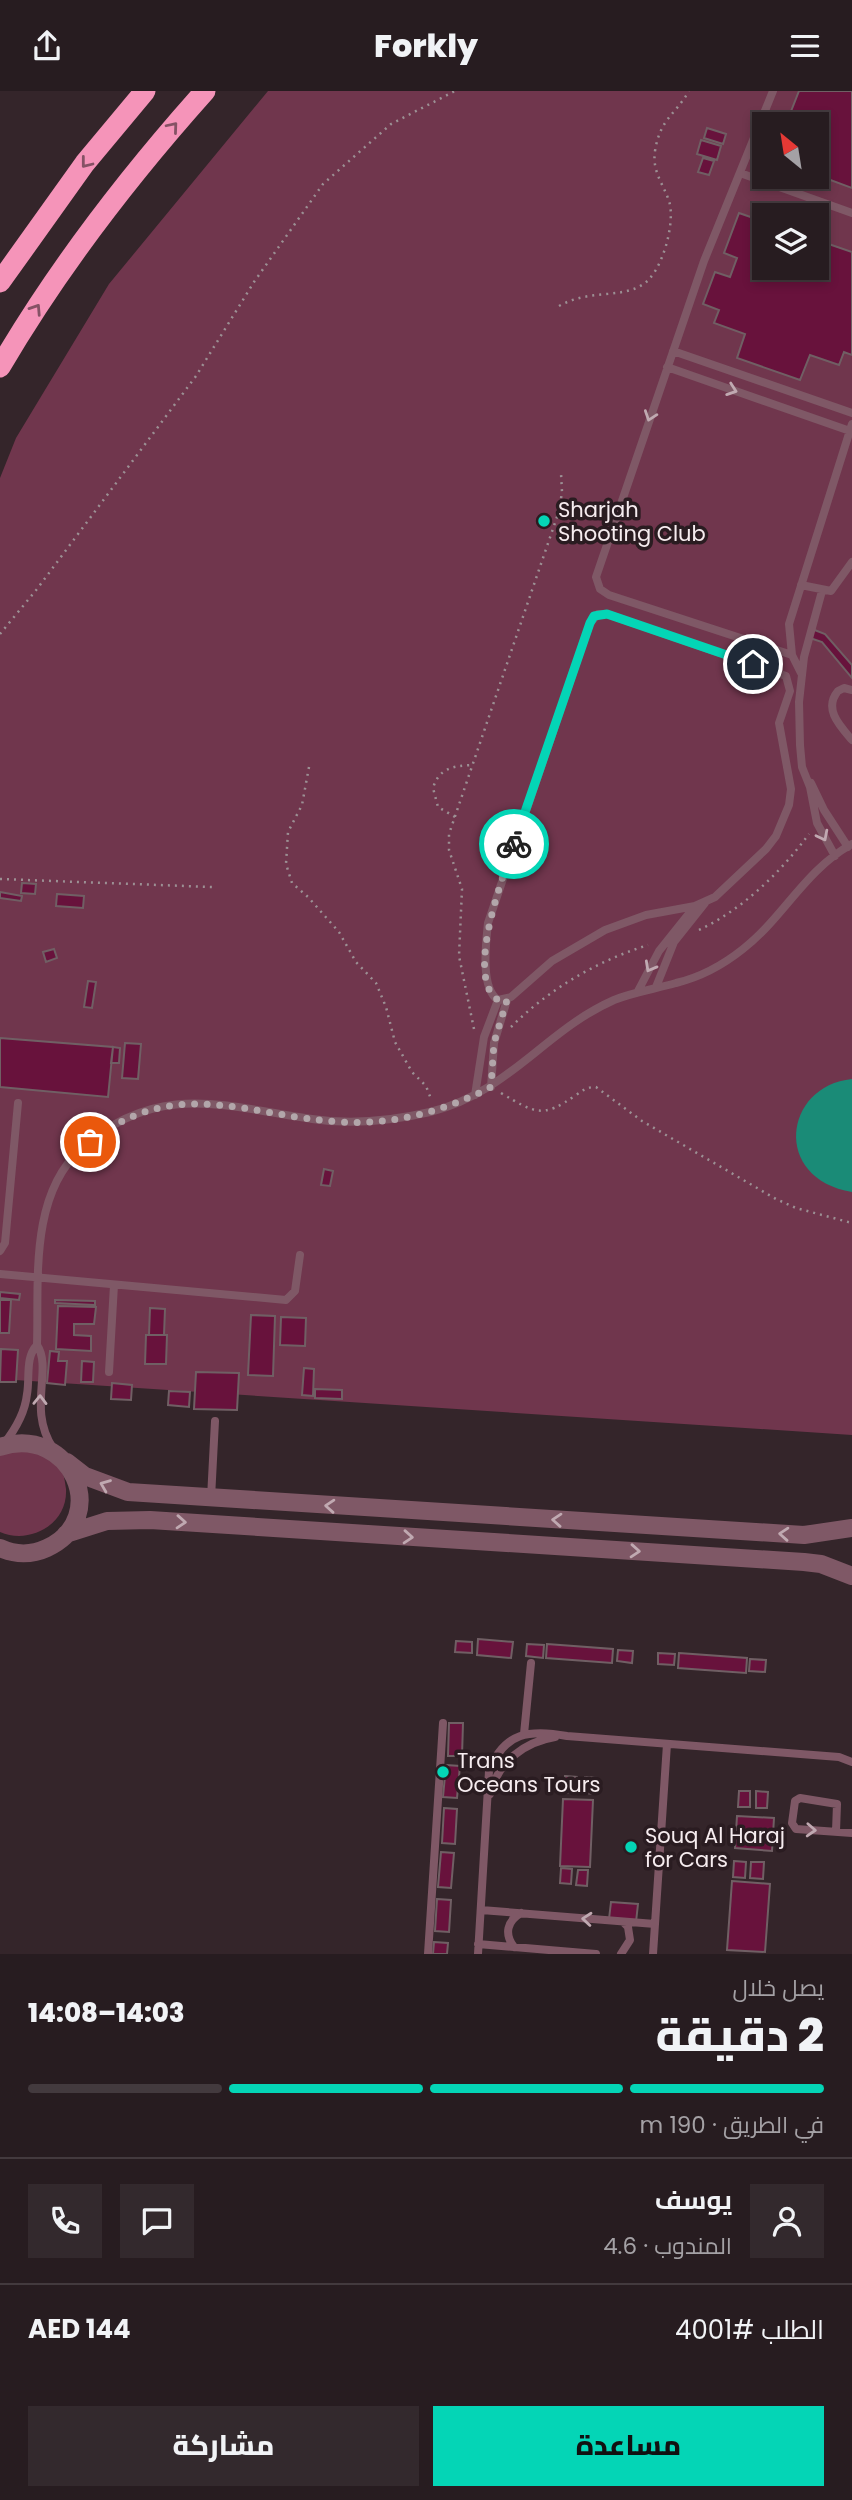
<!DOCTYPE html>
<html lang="ar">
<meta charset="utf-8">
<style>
body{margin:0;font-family:Poppins,Cairo,sans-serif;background:#33292d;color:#f1f3f6;direction:rtl;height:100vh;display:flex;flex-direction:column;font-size:26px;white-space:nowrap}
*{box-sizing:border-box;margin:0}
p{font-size:23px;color:#a4a1a5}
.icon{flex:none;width:38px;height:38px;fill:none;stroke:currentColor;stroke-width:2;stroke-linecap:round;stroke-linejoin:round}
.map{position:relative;height:1863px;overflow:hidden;direction:ltr}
.sheet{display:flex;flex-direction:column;background:#271c20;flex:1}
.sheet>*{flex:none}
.needle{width:46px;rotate:330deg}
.buttons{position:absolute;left:752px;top:21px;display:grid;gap:14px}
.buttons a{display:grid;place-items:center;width:77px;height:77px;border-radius:0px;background:#271c20;box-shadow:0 4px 10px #0003,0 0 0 2px #433a3e;font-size:35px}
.pin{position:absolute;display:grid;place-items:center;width:60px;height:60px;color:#fff;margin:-30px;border:4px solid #fff;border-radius:50%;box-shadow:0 2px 7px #0007}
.courier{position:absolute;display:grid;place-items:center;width:70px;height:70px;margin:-35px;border:5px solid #04d5b6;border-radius:50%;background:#fff;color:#222;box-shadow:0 2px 9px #0007}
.head em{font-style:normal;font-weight:800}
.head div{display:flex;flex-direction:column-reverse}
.head{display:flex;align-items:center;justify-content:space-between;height:119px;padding:0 28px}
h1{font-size:46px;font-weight:800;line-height:52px}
.bar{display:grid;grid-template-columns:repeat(4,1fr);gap:10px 7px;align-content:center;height:84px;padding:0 28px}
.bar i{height:9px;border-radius:5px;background:#433a3e}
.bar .selected{background:#04d5b6}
.bar p{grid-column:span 4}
.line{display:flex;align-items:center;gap:18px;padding:0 28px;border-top:2px solid #433a3e}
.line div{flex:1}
.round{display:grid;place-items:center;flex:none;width:74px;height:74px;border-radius:0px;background:#33292d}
.action{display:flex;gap:14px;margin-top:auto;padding:14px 28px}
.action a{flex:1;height:80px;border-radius:0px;background:#04d5b6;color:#111;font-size:28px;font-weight:800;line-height:80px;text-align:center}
.action a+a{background:#33292d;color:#f1f3f6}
header{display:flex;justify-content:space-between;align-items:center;height:91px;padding:0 28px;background:#271c20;font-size:32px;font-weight:800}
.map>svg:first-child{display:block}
</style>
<header><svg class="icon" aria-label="menu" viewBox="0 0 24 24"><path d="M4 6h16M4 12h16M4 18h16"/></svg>Forkly<svg class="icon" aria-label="share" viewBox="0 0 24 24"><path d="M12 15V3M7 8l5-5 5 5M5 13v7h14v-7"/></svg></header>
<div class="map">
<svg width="852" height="1863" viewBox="0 0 852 1863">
<rect width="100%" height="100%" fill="#34252a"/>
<path fill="#70364d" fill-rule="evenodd" d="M 268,0 L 852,0 L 852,1344 L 0,1288 L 0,387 L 16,347 L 109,193 ZM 765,33 L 817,33 L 817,86 L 765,86 ZM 765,124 L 817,124 L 817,177 L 765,177 Z
M 28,1355 C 37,1362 52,1368 60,1377 C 64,1382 65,1391 66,1398 C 68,1433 30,1454 0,1441 L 0,1359 Z"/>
<path fill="#1a8b77" d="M 852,988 L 852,1101 C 772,1088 783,995 852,988 Z"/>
<path fill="#68123c" stroke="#705f64" stroke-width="2" d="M 799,0 L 852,0 L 852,97 L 817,84 L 817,33 L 786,33 Z
M 707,37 L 726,43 L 723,53 L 704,47 Z
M 701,49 L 721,55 L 717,69 L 697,63 Z
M 703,67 L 714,70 L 709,84 L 698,81 Z
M 739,122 L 765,131 L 765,177 L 817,177 L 817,149 L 852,161 L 852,264 L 844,261 L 839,274 L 810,264 L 800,289 L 737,267 L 745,243 L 714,232 L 719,219 L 703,213 L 715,181 L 730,186 L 737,167 L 724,162 Z
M 812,538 L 825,543 L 852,574 L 852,587 L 822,551 L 810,547 Z
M 22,792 L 36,793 L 35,803 L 21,802 Z
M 0,801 L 22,805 L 21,810 L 0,807 Z
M 57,803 L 84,805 L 83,817 L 56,815 Z
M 54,858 L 57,867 L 46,871 L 43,861 Z
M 88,890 L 96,891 L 92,917 L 84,916 Z
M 0,947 L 113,956 L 108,1006 L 0,996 Z
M 125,952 L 141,953 L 138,988 L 122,987 Z
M 113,956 L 120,957 L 119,972 L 111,972 Z
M 324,1078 L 333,1080 L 330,1095 L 321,1094 Z
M 0,1201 L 20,1203 L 19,1209 L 0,1207 Z
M 0,1209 L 11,1209 L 9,1242 L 0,1242 Z
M 55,1209 L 95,1210 L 95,1214 L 55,1212 Z
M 58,1215 L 96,1216 L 94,1233 L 74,1233 L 74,1244 L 91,1245 L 91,1260 L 56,1258 Z
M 150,1217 L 165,1218 L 164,1244 L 149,1244 Z
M 251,1224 L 275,1225 L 273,1285 L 248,1284 Z
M 281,1226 L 306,1227 L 305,1255 L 280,1254 Z
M 146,1244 L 167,1244 L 166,1273 L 145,1273 Z
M 1,1258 L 18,1259 L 16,1291 L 0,1291 Z
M 50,1260 L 59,1261 L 58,1270 L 67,1270 L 65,1294 L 47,1292 Z
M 82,1270 L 94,1271 L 93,1291 L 81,1291 Z
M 304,1277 L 314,1278 L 313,1305 L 302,1304 Z
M 196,1281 L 239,1282 L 237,1319 L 194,1318 Z
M 112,1292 L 132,1294 L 131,1309 L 111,1308 Z
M 315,1298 L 342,1299 L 342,1308 L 315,1307 Z
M 169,1300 L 190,1301 L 189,1316 L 168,1314 Z
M 478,1548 L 513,1551 L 511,1567 L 477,1564 Z
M 456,1550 L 472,1551 L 472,1562 L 455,1561 Z
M 527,1553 L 544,1554 L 543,1567 L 526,1565 Z
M 547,1553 L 613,1558 L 612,1572 L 546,1567 Z
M 618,1559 L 633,1560 L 632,1572 L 617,1570 Z
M 658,1562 L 675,1563 L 674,1574 L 658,1573 Z
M 679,1562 L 747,1567 L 746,1582 L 678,1577 Z
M 750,1568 L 766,1569 L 765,1581 L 749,1580 Z
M 449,1632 L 463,1632 L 462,1665 L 448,1665 Z
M 446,1674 L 460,1675 L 457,1707 L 443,1706 Z
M 565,1685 L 577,1686 L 576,1702 L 564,1701 Z
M 585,1686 L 597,1687 L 596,1703 L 584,1702 Z
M 739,1700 L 750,1700 L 750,1716 L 738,1716 Z
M 756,1700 L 768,1701 L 767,1717 L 756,1717 Z
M 563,1708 L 593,1709 L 590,1776 L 560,1775 Z
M 444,1717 L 457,1718 L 455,1753 L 442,1752 Z
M 737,1725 L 774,1727 L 772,1760 L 735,1757 Z
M 441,1761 L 454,1762 L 451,1797 L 438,1796 Z
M 734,1770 L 746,1771 L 745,1787 L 733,1786 Z
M 751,1771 L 764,1771 L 763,1788 L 750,1787 Z
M 561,1777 L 572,1778 L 571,1793 L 560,1792 Z
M 578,1779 L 588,1779 L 587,1795 L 576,1794 Z
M 732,1790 L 770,1793 L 765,1861 L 727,1859 Z
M 437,1808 L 451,1809 L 449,1841 L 435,1840 Z
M 611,1811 L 638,1813 L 636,1831 L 609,1828 Z
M 434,1851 L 448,1852 L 447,1863 L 433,1863 Z"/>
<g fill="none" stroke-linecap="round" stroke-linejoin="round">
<path stroke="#9c9094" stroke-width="2.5" stroke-dasharray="2 5" stroke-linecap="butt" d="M 559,215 C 589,198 619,208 642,194 C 662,183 676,131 669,110 C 663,92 652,81 655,60 C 660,28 675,24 689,0
M 0,543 L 37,498 L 196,285 L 254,191 L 323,93 L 391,33 L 455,0
M 309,676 L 302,714 L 288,741 L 286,773 L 292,792 L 308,806 L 339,841 L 356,871 L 376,892 L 386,916 L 395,951 L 412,981 L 426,995 L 431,1008
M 455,726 L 438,716 L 433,697 C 439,677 453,675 472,674
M 0,788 L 212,796
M 699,839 C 743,818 780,782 809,743
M 511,936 C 549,898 597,870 648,854
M 474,938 L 459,865 L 462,798 L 449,759 L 449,743 L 559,420 L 562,401 L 561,382
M 501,1002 C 535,1022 542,1028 576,1004 C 583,999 587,996 596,996 L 642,1030 L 776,1108 L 796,1117 L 852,1132"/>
<path stroke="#7f5866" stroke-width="8" d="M 773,0 L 704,170 L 596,486 L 600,498 L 609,504 L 792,564
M 740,82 L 852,122
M 673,260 L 852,322
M 667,276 L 850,340
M 801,494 L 831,500 L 852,471
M 822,500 L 804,566 L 799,611 L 800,654 L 802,676 L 810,696 L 817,732 L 835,765
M 598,523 L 607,523 L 786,585 L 790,600 L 779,632 L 791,698 L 789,714 L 776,745 L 766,758 L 715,806 L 695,815 L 646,824 L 605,839 L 552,870 L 511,906 L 498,909 C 480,897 486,851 488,832 L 590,532 Z
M 801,582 L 792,564 L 789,533 L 852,333
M 852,599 L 844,597 L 838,600 C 823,618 840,635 852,649
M 811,692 L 824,719 L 848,756
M 656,896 L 674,851 L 705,812
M 638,900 L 659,860 L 695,815
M 491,996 L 494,952 L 507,909
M 475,1004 L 484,946 L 498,909
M 0,1160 L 5,1152 L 18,1012
M 0,1183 L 286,1209 L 295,1200 L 300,1164
M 109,1281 L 114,1194
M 3,1354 C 15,1339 25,1323 27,1303 C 30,1287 25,1266 37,1254
M 53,1357 C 27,1318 53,1278 37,1254 C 39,1191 29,1105 81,1058 C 156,990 224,1015 312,1028 C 351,1034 391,1030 430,1021 C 510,1001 544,940 614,909 C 634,901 655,898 676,892 C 701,886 723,874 743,858 C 783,827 805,779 852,753
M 211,1407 L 215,1330
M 524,1643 L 531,1572
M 490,1703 C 498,1671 524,1651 555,1646
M 836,1740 L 837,1713 L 800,1707 L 795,1710 L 792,1732 L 796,1738 L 852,1742
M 481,1819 L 655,1833
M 478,1853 L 596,1863
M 514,1856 C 504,1843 507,1830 521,1822
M 428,1863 L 443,1632
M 478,1863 L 489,1680 C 504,1641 530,1638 567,1645 L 839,1666 L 852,1671
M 621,1863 L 630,1849 L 628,1836 L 623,1831
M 653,1863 L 667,1653"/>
<path stroke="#7f5866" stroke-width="18" d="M 0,1356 C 71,1333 112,1427 47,1457 C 32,1464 15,1464 0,1457
M 67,1371 L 85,1385 L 128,1401 L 804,1444 L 852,1437
M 66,1443 L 107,1430 L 150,1429 L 804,1471 L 821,1473 L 852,1485"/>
<path stroke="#f594b9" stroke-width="21" d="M 0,191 L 85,72 L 145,0
M 0,276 C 58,177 129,85 205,0"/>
</g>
<defs><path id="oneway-chevron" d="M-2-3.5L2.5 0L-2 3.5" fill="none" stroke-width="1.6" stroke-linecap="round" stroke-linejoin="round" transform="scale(1.75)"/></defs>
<g stroke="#855265">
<use href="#oneway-chevron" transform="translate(173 36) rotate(-50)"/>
<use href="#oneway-chevron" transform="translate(86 72) rotate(128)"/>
<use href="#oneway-chevron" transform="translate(36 218) rotate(-57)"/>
</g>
<g stroke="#c0a9b1">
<use href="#oneway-chevron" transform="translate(732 299) rotate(19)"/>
<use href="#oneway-chevron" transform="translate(650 325) rotate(109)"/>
<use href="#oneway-chevron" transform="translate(823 745) rotate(63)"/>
<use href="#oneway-chevron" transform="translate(650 876) rotate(119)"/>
<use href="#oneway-chevron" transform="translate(40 1309) rotate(-89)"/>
<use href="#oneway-chevron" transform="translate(105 1394) rotate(-158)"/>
<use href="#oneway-chevron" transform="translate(330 1415) rotate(-176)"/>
<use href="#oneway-chevron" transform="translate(557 1429) rotate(-176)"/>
<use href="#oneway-chevron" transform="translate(181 1431) rotate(4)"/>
<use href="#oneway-chevron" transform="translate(784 1443) rotate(-176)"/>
<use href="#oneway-chevron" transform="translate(408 1446) rotate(4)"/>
<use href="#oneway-chevron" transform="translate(635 1460) rotate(4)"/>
<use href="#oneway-chevron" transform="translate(811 1739) rotate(3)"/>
<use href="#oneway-chevron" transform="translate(587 1828) rotate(-175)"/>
</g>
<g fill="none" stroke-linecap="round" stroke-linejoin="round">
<path stroke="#b2a6aa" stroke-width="7" stroke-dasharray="0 12.6" d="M 90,1051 C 177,983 248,1026 342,1031 C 394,1034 445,1020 491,996 L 494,952 L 507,909 L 498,909 C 464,886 504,783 514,753"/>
<path stroke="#04d5b6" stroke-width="9" d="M 514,753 L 590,532 L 594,525 L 607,523 L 753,573"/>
</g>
<g fill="#04d5b6" stroke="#2a1c21" stroke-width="2.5">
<circle cx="544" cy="430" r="7"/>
<circle cx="443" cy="1681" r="7"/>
<circle cx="631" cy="1756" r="7"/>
</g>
<g text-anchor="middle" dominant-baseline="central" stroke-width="7" stroke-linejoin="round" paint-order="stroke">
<g font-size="21" fill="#f6ecef" stroke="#2a1c21" text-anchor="start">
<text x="558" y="418">Sharjah<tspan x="558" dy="24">Shooting Club</tspan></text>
<text x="457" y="1669">Trans<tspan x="457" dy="24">Oceans Tours</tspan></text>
<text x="645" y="1744">Souq Al Haraj<tspan x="645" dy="24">for Cars</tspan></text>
</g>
</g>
</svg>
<div class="buttons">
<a><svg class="needle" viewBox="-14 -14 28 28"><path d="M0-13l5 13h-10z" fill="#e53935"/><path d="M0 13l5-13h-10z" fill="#a4a1a5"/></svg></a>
<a><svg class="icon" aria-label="layers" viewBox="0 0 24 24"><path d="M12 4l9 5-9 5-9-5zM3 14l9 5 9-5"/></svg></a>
</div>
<div class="pin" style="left:90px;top:1051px;background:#ea580c"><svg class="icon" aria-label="bag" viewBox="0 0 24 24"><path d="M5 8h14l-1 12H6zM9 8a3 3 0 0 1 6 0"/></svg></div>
<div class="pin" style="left:753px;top:573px;background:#1f2937"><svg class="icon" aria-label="home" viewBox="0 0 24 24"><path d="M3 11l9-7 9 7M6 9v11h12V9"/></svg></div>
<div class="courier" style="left:514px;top:753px"><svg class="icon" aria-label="bike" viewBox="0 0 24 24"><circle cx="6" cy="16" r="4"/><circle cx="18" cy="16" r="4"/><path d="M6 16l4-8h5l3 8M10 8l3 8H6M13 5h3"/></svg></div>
</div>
<section class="sheet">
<div class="head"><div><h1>2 دقيقة</h1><p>يصل خلال</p></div><em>14:03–14:08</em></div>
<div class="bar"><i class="selected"></i><i class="selected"></i><i class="selected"></i><i></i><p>في الطريق · 190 m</p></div>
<div class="line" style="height:126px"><a class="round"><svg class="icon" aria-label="person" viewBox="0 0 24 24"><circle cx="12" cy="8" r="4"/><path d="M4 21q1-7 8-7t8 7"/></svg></a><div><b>يوسف</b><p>المندوب · 4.6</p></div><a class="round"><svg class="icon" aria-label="chat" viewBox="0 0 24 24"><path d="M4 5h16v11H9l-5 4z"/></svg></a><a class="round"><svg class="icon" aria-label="phone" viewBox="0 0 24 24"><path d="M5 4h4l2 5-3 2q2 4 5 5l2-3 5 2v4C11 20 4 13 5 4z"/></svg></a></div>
<div class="line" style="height:91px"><div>الطلب #4001</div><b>AED 144</b></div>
<div class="action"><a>مساعدة</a><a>مشاركة</a></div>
</section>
